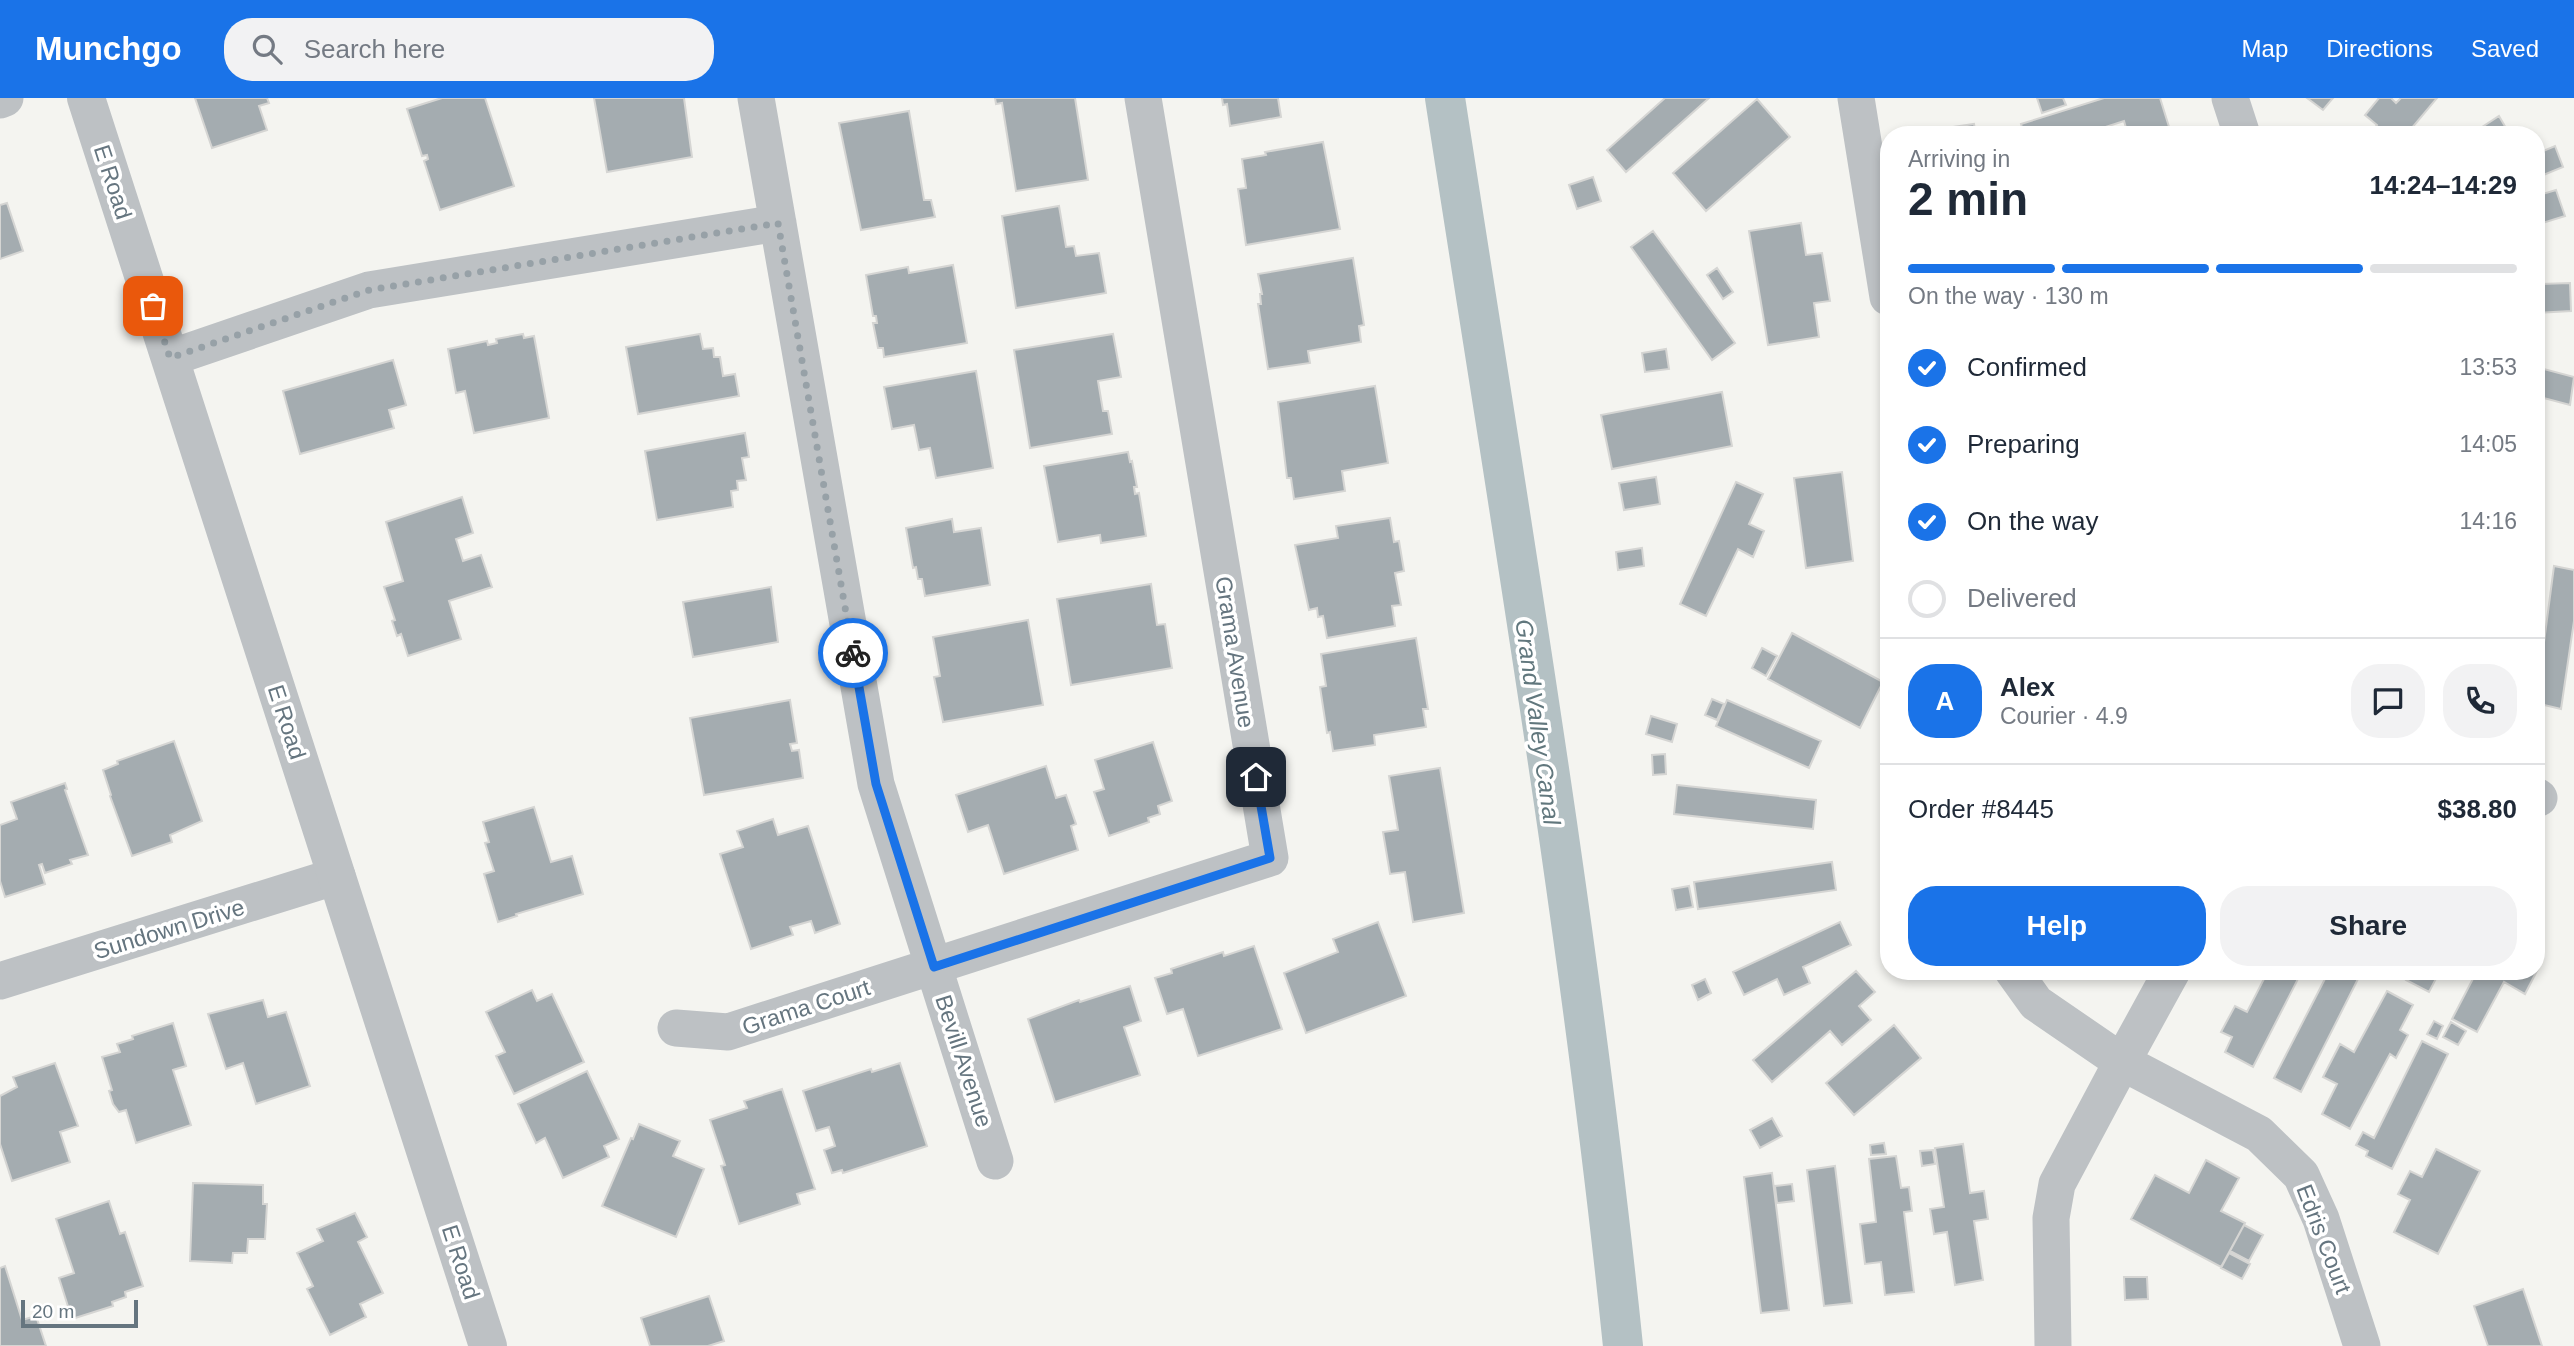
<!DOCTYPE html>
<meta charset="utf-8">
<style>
body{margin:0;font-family:Arial,sans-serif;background:#f2f2f3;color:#1f2937;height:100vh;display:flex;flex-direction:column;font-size:26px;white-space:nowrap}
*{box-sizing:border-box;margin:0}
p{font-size:23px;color:#747a83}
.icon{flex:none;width:38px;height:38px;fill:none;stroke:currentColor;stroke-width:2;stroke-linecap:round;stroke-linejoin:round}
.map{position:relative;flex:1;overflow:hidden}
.sheet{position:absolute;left:1880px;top:28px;width:665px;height:854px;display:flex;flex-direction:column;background:#fff;border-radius:28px;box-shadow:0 4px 10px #0003}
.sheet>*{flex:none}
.scale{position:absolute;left:21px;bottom:18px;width:117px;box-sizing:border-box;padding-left:7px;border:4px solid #65757f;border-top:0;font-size:19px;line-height:24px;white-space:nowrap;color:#65757f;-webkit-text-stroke:5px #fff;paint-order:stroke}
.pin{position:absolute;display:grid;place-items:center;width:60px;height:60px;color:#fff;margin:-30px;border-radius:14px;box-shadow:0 4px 10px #0006}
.courier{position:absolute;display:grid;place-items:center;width:70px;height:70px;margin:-35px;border:5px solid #1a73e8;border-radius:50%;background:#fff;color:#222;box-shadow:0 2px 9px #0007}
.summary em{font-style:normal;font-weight:700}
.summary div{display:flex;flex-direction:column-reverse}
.summary{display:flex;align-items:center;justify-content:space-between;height:119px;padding:0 28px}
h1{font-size:46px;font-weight:700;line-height:52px}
.bar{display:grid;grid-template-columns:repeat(4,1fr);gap:10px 7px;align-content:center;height:84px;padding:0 28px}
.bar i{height:9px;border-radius:5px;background:#e0e1e3}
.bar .current{background:#1a73e8}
.bar p{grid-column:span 4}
.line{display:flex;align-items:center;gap:18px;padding:0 28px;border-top:2px solid #e0e1e3}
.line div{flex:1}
.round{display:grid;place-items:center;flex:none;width:74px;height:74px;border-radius:28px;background:#f2f2f3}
ol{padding:0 28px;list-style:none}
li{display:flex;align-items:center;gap:21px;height:77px}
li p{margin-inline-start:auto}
li .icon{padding:7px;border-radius:50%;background:#1a73e8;color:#fff;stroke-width:4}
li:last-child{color:#747a83}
li i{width:38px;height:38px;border:4px solid #e0e1e3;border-radius:50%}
.action{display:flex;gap:14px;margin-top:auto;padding:14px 28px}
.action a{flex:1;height:80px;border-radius:28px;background:#1a73e8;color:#fff;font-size:28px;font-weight:700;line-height:80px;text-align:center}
.action a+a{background:#f2f2f3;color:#1f2937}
header{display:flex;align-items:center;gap:42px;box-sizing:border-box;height:98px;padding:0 35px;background:#1a73e8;color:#fff}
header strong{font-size:33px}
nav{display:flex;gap:38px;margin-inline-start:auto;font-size:24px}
.search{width:490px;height:63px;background:#f2f2f3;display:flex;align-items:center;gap:18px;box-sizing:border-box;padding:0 24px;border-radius:28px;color:#747a83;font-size:26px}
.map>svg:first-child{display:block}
</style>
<header>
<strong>Munchgo</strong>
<div class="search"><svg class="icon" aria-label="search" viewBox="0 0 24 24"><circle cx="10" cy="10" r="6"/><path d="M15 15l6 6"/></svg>Search here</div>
<nav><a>Map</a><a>Directions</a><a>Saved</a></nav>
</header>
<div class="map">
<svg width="2574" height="1248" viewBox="0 0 2574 1248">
<rect width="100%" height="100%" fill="#f4f4f0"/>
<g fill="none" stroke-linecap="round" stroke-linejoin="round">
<path stroke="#b4c1c4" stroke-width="40" d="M 1445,0 C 1509,415 1580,830 1623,1248"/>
</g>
<path fill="#a4acb0" stroke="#d5d5d3" stroke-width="2" d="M 195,0 L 267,0 L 269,5 L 259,8 L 267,32 L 212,50 Z
M 442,0 L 485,0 L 514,88 L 440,112 L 424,63 L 428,61 L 427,57 L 422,58 L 407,11 Z
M 594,0 L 684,0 L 692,59 L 607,74 Z
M 995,0 L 1075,0 L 1088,82 L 1016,93 L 1002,5 L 996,6 Z
M 1222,0 L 1278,0 L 1281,19 L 1230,28 L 1227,6 L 1223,7 Z
M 1665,0 L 1709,0 L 1626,74 L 1607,52 Z
M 2037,0 L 2063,0 L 2066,7 L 2042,15 Z
M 2104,0 L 2160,0 L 2170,32 L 2153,37 L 2128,37 L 2124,23 L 2081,37 L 2024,37 L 2021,26 Z
M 2307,0 L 2333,0 L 2323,12 Z
M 2379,0 L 2391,0 L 2396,5 L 2401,0 L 2437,0 L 2406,37 L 2373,37 L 2371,34 L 2377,27 L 2365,17 Z
M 1757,1 L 1790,39 L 1706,113 L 1673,75 Z
M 909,13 L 924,102 L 931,102 L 935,119 L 861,132 L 839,25 Z
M 2499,18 L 2510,37 L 2470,37 Z
M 1974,26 L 1976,37 L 1925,37 L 1925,33 Z
M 1323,44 L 1340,131 L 1246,147 L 1238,91 L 1246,90 L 1242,61 L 1266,57 L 1265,54 Z
M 2555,48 L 2563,69 L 2536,80 L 2536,56 Z
M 1593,79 L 1601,103 L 1577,111 L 1569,87 Z
M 2556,92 L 2565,118 L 2536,127 L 2536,98 Z
M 7,105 L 23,153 L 0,161 L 0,107 Z
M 1059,108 L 1066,149 L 1074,148 L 1076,158 L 1099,155 L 1106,195 L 1016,210 L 1002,118 Z
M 1801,125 L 1806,157 L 1822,155 L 1830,203 L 1814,205 L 1819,239 L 1768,247 L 1749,133 Z
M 1653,133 L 1735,245 L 1712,262 L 1631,149 Z
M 1353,160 L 1364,227 L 1359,228 L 1361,244 L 1308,253 L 1310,265 L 1268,271 L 1258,206 L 1261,206 L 1260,196 L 1262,196 L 1258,176 Z
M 953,167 L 967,245 L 884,259 L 883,250 L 878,250 L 873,225 L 877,225 L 876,218 L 873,218 L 866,177 L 908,169 L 909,175 Z
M 1717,170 L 1733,194 L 1723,201 L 1707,177 Z
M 2570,185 L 2571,213 L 2536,215 L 2536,186 Z
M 523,236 L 524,240 L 534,238 L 549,320 L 474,335 L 465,293 L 456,295 L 448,251 L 487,243 L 488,247 L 497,245 L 496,241 Z
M 700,236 L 703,251 L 713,250 L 714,259 L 720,259 L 723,278 L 735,276 L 739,298 L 638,316 L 626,249 Z
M 1113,236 L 1121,279 L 1098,283 L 1103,313 L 1108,313 L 1112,336 L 1030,350 L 1014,252 Z
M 1666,251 L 1669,271 L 1645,274 L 1642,255 Z
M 393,262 L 406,307 L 389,312 L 394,330 L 300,356 L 283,293 Z
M 2536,269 L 2574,279 L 2570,307 L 2536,298 Z
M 976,273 L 993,370 L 936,380 L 930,350 L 919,352 L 914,327 L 892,331 L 884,289 Z
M 1375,288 L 1388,365 L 1342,373 L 1345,393 L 1294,401 L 1291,380 L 1287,380 L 1278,304 Z
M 1722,294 L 1732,348 L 1612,371 L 1601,317 Z
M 745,335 L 749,359 L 742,360 L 746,382 L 737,383 L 738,392 L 731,393 L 733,409 L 657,422 L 645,353 Z
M 1128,354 L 1130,364 L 1132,363 L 1137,389 L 1134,389 L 1135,396 L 1139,395 L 1146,438 L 1101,445 L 1100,437 L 1058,444 L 1044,368 Z
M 1842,374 L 1853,463 L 1806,470 L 1794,380 Z
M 1656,379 L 1660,406 L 1624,412 L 1619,385 Z
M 1736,384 L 1763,396 L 1749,426 L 1764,433 L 1753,459 L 1738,451 L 1706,518 L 1680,506 Z
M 462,399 L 473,435 L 456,441 L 463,463 L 481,457 L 492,489 L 449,503 L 461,541 L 408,558 L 401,536 L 397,538 L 392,523 L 395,522 L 384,489 L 403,483 L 386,424 Z
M 1390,420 L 1394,444 L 1399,443 L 1404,473 L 1395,475 L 1401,507 L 1392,508 L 1395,528 L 1327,540 L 1323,518 L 1318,519 L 1317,510 L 1309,512 L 1295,447 L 1338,440 L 1336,428 Z
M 952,421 L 954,434 L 981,430 L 990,487 L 925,498 L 922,481 L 918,481 L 916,469 L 913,470 L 906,430 Z
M 1642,450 L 1644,468 L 1618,472 L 1616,454 Z
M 2554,468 L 2574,472 L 2574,523 L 2561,611 L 2536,605 Z
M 1151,486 L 1157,527 L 1165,526 L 1172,570 L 1071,587 L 1057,501 Z
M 771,489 L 778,544 L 693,559 L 683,504 Z
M 1028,522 L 1043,607 L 943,624 L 934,579 L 940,578 L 933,539 Z
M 1792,535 L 1883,584 L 1860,630 L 1768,581 Z
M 1416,540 L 1428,611 L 1423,611 L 1426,629 L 1374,637 L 1375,647 L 1333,653 L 1330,634 L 1327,635 L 1320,589 L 1326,588 L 1321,556 Z
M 1762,550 L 1777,558 L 1766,578 L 1752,570 Z
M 1712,601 L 1724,606 L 1717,622 L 1705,617 Z
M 790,602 L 797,645 L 790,646 L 792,653 L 799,652 L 803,680 L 704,697 L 690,620 Z
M 1727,602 L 1821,643 L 1809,670 L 1716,628 Z
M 1651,618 L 1677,626 L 1672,644 L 1646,636 Z
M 174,643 L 202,723 L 170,737 L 172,744 L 132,758 L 110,698 L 111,697 L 103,672 L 118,666 L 117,663 Z
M 1153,644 L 1172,703 L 1158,708 L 1160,716 L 1148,720 L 1149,724 L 1109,738 L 1094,694 L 1104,691 L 1095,662 Z
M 1665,656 L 1666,676 L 1653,677 L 1652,657 Z
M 1046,668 L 1056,700 L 1066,697 L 1076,726 L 1071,728 L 1078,752 L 1004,776 L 988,727 L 968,734 L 956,697 Z
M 1440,670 L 1464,815 L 1413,824 L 1405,774 L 1390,776 L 1383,734 L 1398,732 L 1389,678 Z
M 65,685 L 67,691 L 65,692 L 88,757 L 70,762 L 72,766 L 45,775 L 42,766 L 39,767 L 45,786 L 5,799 L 0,783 L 0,727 L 17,721 L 11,704 Z
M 1677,687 L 1816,702 L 1813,731 L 1674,716 Z
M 534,709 L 551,764 L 572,758 L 583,796 L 516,816 L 517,818 L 498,824 L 484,776 L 494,773 L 485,745 L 489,744 L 483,724 Z
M 773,721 L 778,737 L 808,728 L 840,826 L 815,835 L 811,823 L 790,829 L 793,837 L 751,851 L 720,756 L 743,749 L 737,733 Z
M 1832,764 L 1836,792 L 1698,811 L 1694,784 Z
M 1689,788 L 1693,809 L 1676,812 L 1672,791 Z
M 1378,824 L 1406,898 L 1306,935 L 1284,875 L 1338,854 L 1333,841 Z
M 1840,824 L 1851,847 L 1803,869 L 1810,885 L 1784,897 L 1777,881 L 1744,897 L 1733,874 Z
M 1254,848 L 1282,931 L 1198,958 L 1183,911 L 1167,916 L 1155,880 L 1172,875 L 1171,871 L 1223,854 L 1224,858 Z
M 2536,863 L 2541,865 L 2525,896 L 2504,884 L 2477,934 L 2452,921 L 2477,873 L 2536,873 Z
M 1856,873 L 1875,894 L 1859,908 L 1871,922 L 1842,947 L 1830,933 L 1772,984 L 1753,962 Z
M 2268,873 L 2302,873 L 2253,969 L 2225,954 L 2232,939 L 2221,934 L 2235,908 L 2247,914 Z
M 2329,873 L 2362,873 L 2301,994 L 2274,980 Z
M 2411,873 L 2440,873 L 2429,894 L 2406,882 Z
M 1705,881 L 1711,895 L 1698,902 L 1692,887 Z
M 1130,888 L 1141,923 L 1124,929 L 1140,977 L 1055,1004 L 1028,921 L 1079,902 L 1080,904 Z
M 532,892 L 537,903 L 552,896 L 584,964 L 514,996 L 496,958 L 505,954 L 486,914 Z
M 2387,893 L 2413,907 L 2400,932 L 2408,937 L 2396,960 L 2390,956 L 2350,1031 L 2322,1016 L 2337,986 L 2323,979 L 2340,946 L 2354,954 Z
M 263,902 L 268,919 L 286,914 L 310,988 L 256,1006 L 243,965 L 226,971 L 208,916 Z
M 2434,923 L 2443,928 L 2437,941 L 2427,936 Z
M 2451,924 L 2466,933 L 2458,947 L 2443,939 Z
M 173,925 L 186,968 L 173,972 L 191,1027 L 136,1045 L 126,1012 L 119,1014 L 113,1006 L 109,993 L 112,992 L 102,959 L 120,954 L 117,946 L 133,941 L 132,938 Z
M 1894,927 L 1921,960 L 1854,1017 L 1826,985 Z
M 2422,943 L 2448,956 L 2392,1071 L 2366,1058 L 2368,1053 L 2356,1047 L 2363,1034 L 2374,1040 Z
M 55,965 L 78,1028 L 60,1034 L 70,1064 L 12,1083 L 0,1046 L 0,998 L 17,989 L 13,979 Z
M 900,965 L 927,1048 L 843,1075 L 842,1072 L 832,1075 L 824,1052 L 835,1048 L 829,1029 L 816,1033 L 803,993 L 871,971 L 872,974 Z
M 587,973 L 619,1041 L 604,1048 L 609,1059 L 563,1080 L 545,1040 L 536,1045 L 518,1006 Z
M 782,991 L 815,1091 L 797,1096 L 800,1106 L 739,1126 L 721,1068 L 725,1067 L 710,1022 L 747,1010 L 744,1003 Z
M 1772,1020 L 1782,1038 L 1760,1050 L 1750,1032 Z
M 639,1026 L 680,1043 L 673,1058 L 704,1071 L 676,1139 L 602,1108 L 631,1040 L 633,1041 Z
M 1884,1045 L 1886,1056 L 1871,1057 L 1870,1047 Z
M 1963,1046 L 1970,1095 L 1984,1093 L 1988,1121 L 1974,1123 L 1983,1182 L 1955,1187 L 1947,1134 L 1934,1136 L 1930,1111 L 1944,1109 L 1935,1050 Z
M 2436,1051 L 2480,1073 L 2438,1156 L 2394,1134 L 2410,1102 L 2398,1096 L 2410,1073 L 2422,1079 Z
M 1933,1052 L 1935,1066 L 1922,1068 L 1920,1053 Z
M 1896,1058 L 1901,1090 L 1909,1089 L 1912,1113 L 1904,1114 L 1914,1194 L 1885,1197 L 1881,1164 L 1865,1166 L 1860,1126 L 1876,1124 L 1869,1061 Z
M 2206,1062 L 2239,1080 L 2221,1113 L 2245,1125 L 2221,1169 L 2131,1121 L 2155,1077 L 2189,1095 Z
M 1835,1068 L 1852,1205 L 1824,1208 L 1807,1072 Z
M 1772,1075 L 1789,1212 L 1761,1215 L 1744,1079 Z
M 193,1085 L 263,1087 L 263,1106 L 267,1106 L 265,1141 L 248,1141 L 247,1155 L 233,1155 L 232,1165 L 190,1163 Z
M 1792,1086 L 1794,1103 L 1777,1105 L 1775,1088 Z
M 109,1103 L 120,1136 L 125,1134 L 143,1188 L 125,1194 L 126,1199 L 112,1204 L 113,1208 L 72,1221 L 59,1180 L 74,1175 L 56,1121 Z
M 355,1115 L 367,1139 L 358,1144 L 383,1195 L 360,1206 L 366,1219 L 330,1237 L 307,1191 L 313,1188 L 297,1155 L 323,1143 L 317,1131 Z
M 2244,1127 L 2263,1137 L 2249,1163 L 2230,1153 Z
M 2229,1155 L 2250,1166 L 2242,1181 L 2221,1170 Z
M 5,1168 L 22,1222 L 36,1218 L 46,1248 L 0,1248 L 0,1170 Z
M 2124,1179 L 2147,1179 L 2148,1201 L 2125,1202 Z
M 2523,1191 L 2542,1248 L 2488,1248 L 2474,1208 Z
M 709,1198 L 724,1243 L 708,1248 L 650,1248 L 641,1220 Z"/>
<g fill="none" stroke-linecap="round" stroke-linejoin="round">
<path stroke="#bdc1c4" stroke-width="37" d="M 756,0 L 876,686 L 995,1063
M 1856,0 L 1888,199
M 2230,0 L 2242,37
M 0,2 L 5,0
M 170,260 L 369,192 L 778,125
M 2536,698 L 2539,700
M 2013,873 L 2036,905 L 2122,964 L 2172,873
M 0,883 L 337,778
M 676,930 L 728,934 L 1270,760 L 1143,0
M 2053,1248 L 2051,1120 L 2057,1086 L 2122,964 L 2259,1036 L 2301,1077 L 2321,1121 L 2362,1248"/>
<path stroke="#bdc1c4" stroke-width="38" d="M 86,0 L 488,1248"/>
</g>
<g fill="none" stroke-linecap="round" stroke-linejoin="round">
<path stroke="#97a1a7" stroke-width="7" stroke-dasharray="0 12.6" d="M 153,208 L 170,260 L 369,192 L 778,125 L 853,555"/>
<path stroke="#1a73e8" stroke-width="9" d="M 853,555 L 876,686 L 934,869 L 1270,760 L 1256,679"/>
</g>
<g text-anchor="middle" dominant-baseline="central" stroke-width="7" stroke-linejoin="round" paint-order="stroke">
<g font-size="23" fill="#65757f" stroke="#fff">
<text transform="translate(113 84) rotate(72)">E Road</text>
<text transform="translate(1235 554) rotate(81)">Grama Avenue</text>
<text transform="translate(287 624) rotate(72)">E Road</text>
<text transform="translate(169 831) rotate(-17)">Sundown Drive</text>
<text transform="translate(806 909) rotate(-18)">Grama Court</text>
<text transform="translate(964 963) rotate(72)">Bevill Avenue</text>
<text transform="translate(2324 1141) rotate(69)">Edris Court</text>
<text transform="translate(461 1164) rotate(72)">E Road</text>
</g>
<g font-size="24" font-style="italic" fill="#61777d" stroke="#fff">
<text transform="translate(1538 624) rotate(82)">Grand Valley Canal</text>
</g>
</g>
</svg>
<div class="scale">20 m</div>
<div class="pin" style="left:153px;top:208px;background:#ea580c"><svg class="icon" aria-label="bag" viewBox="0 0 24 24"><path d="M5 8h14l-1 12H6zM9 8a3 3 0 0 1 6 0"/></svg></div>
<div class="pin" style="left:1256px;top:679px;background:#1f2937"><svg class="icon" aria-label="home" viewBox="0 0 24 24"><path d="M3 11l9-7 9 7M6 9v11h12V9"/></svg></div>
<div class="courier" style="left:853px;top:555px"><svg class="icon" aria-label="bike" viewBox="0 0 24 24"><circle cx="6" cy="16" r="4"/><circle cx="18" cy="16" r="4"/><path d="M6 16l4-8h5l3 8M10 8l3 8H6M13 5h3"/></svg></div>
<section class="sheet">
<div class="summary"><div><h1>2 min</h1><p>Arriving in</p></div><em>14:24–14:29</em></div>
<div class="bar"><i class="current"></i><i class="current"></i><i class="current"></i><i></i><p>On the way · 130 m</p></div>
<ol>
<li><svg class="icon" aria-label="check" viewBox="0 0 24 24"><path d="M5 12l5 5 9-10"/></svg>Confirmed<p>13:53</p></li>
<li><svg class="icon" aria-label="check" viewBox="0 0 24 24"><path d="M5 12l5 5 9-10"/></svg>Preparing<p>14:05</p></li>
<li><svg class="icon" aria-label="check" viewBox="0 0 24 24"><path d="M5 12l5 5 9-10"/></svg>On the way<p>14:16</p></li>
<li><i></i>Delivered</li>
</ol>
<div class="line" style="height:126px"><b class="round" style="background:#1a73e8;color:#fff">A</b><div><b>Alex</b><p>Courier · 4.9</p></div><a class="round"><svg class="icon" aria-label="chat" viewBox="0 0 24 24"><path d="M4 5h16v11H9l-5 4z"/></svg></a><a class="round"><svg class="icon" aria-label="phone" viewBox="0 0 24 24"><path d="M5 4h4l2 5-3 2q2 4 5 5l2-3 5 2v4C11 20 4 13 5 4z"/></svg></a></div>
<div class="line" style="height:91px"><div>Order #8445</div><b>$38.80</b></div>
<div class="action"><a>Help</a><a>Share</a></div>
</section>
</div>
